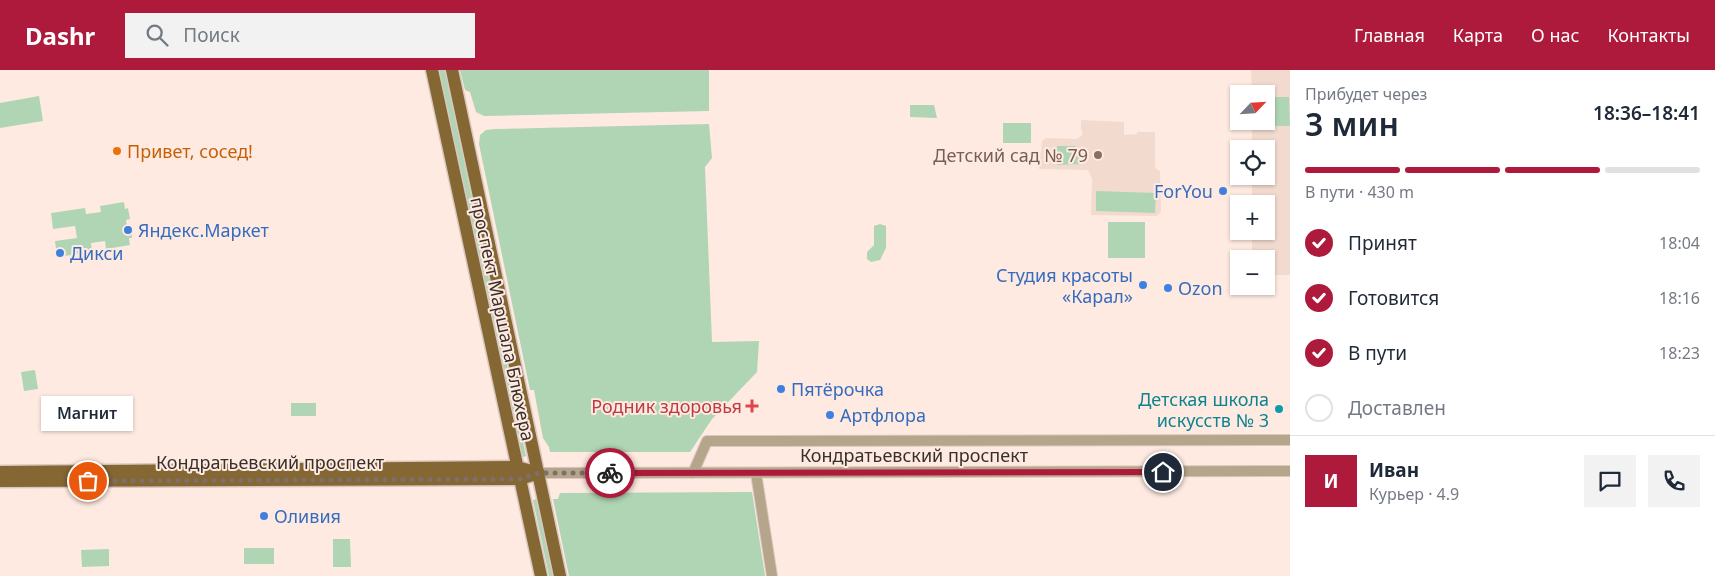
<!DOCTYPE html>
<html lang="ru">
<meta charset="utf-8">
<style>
body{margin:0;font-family:"Noto Sans",sans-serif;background:#f2f2f3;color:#1f2937;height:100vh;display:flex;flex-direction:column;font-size:19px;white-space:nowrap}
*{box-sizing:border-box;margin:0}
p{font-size:16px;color:#747a83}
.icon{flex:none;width:28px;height:28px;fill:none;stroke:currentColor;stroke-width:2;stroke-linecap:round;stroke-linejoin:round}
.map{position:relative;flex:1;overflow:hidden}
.side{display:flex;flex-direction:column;background:#fff;width:425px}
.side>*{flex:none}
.needle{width:32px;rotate:65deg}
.controls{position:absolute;left:1230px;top:15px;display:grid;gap:10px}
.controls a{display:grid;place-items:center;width:45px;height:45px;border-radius:0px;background:#fff;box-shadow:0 1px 4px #0004;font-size:25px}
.pin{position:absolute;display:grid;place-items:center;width:42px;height:42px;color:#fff;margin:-21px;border:2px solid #fff;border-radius:50%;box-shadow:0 1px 5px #0007}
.courier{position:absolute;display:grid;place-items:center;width:50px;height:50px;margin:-25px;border:4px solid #ae1a3c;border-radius:50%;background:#fff;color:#222;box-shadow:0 1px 6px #0007}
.bubble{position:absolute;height:35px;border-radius:0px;background:#fff;box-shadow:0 1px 4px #0004;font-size:16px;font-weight:600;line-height:35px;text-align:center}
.head em{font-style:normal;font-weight:600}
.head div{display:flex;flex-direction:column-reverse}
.head{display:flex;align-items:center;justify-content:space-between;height:85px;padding:0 15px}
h1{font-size:32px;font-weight:600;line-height:38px}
.bar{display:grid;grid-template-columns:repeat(4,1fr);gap:8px 5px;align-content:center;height:60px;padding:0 15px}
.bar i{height:6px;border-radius:4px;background:#e0e1e3}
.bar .current{background:#ae1a3c}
.bar p{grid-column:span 4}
.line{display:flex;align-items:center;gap:12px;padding:0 15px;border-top:1px solid #e0e1e3}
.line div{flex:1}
.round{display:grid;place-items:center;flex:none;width:52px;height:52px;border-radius:0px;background:#f2f2f3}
ol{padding:0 15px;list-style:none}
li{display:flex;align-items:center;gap:15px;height:55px}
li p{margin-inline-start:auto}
li .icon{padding:5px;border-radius:50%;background:#ae1a3c;color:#fff;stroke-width:4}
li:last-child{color:#747a83}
li i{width:28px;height:28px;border:2px solid #e0e1e3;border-radius:50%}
header{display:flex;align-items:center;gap:30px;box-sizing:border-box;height:70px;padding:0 25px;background:#ae1a3c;color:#fff}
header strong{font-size:24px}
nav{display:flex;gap:28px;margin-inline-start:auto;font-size:18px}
.search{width:350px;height:45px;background:#f2f2f3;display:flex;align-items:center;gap:12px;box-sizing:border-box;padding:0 18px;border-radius:0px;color:#747a83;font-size:19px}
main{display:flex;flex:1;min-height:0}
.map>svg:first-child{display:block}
</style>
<header>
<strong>Dashr</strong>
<div class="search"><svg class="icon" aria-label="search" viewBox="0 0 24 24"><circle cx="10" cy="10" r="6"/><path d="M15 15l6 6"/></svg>Поиск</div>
<nav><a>Главная</a><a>Карта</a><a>О нас</a><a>Контакты</a></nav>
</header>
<main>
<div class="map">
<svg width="1290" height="506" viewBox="0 0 1290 506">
<rect width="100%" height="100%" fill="#feeae1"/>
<path fill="#f3dace" d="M 1251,0 L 1290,0 L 1290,205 L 1266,205 L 1266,189 L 1252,189 L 1252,161 L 1266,161 L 1266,134 L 1252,134 L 1252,106 L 1266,106 L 1266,79 L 1252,79 L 1252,51 L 1266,51 L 1266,24 L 1252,24 Z
M 1081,50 L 1124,52 L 1124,65 L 1137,64 L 1137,62 L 1155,62 L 1155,98 L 1160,101 L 1161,142 L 1157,146 L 1091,145 L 1092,109 L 1088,100 L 1039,99 L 1042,71 L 1046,68 L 1076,69 L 1080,67 L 1083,63 L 1081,59 Z"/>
<path fill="#b0d5b4" d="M 439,0 L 445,0 L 526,386 L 524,387 L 520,385 Z
M 460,0 L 709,0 L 709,41 L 484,46 L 476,42 L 470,22 L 465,20 Z
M 39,26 L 43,51 L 0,58 L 0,33 Z
M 1271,27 L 1289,27 L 1290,56 L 1271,56 Z
M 910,35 L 934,35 L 937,48 L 910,47 Z
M 1003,53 L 1031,53 L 1031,73 L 1003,73 Z
M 709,54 L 712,88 L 705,97 L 712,272 L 759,271 L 757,302 L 712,349 L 690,382 L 550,382 L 549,377 L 543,368 L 534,320 L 530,320 L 479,74 L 480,65 L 486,60 L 494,59 Z
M 1057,76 L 1075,76 L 1081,84 L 1081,94 L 1057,95 Z
M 1096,121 L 1156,123 L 1155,143 L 1096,141 Z
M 124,132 L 125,139 L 128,138 L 130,149 L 126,150 L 127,157 L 131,157 L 132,168 L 129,168 L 130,175 L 106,179 L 105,171 L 91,173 L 92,182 L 57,187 L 55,171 L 77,168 L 75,156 L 53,159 L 51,143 L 85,138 L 86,144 L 101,142 L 100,136 Z
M 1108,152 L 1145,152 L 1145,188 L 1108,188 Z
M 880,154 L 886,156 L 886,178 L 880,190 L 871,192 L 867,189 L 867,182 L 874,175 L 874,156 Z
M 35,300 L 38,319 L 24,321 L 21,302 Z
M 291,333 L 316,333 L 316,346 L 291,346 Z
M 752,422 L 765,506 L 569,506 L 553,429 L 558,429 L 560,423 Z
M 537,429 L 553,506 L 549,506 L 533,430 Z
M 333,469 L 350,469 L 351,497 L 333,497 Z
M 244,478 L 274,478 L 274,494 L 244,494 Z
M 109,479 L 109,496 L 82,497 L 81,480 Z"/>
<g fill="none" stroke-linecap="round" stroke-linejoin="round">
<defs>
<path id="minor" d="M 539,403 L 1290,401
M 693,403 L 707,371 L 1290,370
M 756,403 L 772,506"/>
<path id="major" d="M 432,0 L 541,506
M 452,0 L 560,506
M 0,402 L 517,397 L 539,403
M 0,411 L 520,409 L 539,403"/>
</defs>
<use href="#minor" stroke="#dac8c0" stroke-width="12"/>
<use href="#major" stroke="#dac8c0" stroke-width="15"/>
<use href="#minor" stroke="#b5a58a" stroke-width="10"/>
<use href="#major" stroke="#846733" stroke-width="12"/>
</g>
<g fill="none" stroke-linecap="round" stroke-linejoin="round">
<path stroke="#7d706b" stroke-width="5" stroke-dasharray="0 9" d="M 88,411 L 520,409 L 539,403 L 610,403"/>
<path stroke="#ae1a3c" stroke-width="6" d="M 610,403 L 1163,402"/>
</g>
<circle fill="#e8710a" stroke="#feeae1" stroke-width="2" cx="117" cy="81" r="5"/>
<circle fill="#8d6e63" stroke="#feeae1" stroke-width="2" cx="1098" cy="85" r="5"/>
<g fill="#3f7fe0" stroke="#feeae1" stroke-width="2">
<circle cx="1223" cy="121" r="5"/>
<circle cx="128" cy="160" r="5"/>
<circle cx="60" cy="183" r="5"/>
<circle cx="1143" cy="215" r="5"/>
<circle cx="1168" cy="218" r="5"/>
<circle cx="781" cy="319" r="5"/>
<circle cx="830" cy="345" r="5"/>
<circle cx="264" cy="446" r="5"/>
</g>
<path fill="#e0444e" stroke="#feeae1" stroke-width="2" d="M749.5 328.5h5v5h5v5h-5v5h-5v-5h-5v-5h5z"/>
<circle fill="#0f9aa8" stroke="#feeae1" stroke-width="2" cx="1279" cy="339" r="5"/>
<g text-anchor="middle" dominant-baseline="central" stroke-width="4" stroke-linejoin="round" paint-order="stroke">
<g font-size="18" fill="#c56008" stroke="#feeae1" text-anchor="start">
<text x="127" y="81">Привет, сосед!</text>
</g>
<g font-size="18" fill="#785e54" stroke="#feeae1" text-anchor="end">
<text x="1088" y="85">Детский сад № 79</text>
</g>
<g font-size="18" fill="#366cbe" stroke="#feeae1" text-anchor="start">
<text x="1213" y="121" text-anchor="end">ForYou</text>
<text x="138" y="160">Яндекс.Маркет</text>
<text x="70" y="183">Дикси</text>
<text x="1133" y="205" text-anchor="end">Студия красоты<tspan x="1133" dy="21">«Карал»</tspan></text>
<text x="1178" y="218">Ozon</text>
<text x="791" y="319">Пятёрочка</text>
<text x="840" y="345">Артфлора</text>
<text x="274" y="446">Оливия</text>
</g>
<g font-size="18" fill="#382f2b" stroke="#feeae1">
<text transform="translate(503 249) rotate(78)">проспект Маршала Блюхера</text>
<text x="914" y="385">Кондратьевский проспект</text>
<text x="270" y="392">Кондратьевский проспект</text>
</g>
<g font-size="18" fill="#0d838f" stroke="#feeae1" text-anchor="end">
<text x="1269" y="329">Детская школа<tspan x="1269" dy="21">искусств № 3</tspan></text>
</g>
<g font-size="18" fill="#be3a42" stroke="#feeae1" text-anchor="end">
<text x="742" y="336">Родник здоровья</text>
</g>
</g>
</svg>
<div class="controls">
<a><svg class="needle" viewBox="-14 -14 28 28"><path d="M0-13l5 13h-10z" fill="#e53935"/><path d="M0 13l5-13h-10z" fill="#747a83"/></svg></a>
<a><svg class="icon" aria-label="locate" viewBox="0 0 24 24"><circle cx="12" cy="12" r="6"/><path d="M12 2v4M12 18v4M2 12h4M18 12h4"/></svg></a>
<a>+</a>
<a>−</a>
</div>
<div class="pin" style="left:88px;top:411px;background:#ea580c"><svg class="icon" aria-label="bag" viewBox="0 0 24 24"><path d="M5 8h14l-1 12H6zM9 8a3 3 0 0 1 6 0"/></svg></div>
<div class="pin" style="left:1163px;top:402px;background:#1f2937"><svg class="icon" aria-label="home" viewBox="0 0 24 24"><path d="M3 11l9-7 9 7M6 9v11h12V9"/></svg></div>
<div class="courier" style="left:610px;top:403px"><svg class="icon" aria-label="bike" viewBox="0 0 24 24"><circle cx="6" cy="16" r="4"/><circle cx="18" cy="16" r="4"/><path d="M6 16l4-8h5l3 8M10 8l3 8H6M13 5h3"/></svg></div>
<div class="bubble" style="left:41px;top:326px;width:92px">Магнит</div>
</div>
<section class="side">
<div class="head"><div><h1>3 мин</h1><p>Прибудет через</p></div><em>18:36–18:41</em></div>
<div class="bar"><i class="current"></i><i class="current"></i><i class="current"></i><i></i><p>В пути · 430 m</p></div>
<ol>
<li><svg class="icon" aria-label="check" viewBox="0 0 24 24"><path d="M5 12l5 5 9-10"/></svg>Принят<p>18:04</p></li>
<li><svg class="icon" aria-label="check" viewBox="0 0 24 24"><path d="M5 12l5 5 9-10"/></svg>Готовится<p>18:16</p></li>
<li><svg class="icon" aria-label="check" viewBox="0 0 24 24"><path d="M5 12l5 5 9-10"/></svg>В пути<p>18:23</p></li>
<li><i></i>Доставлен</li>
</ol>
<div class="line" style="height:90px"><b class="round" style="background:#ae1a3c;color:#fff">И</b><div><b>Иван</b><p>Курьер · 4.9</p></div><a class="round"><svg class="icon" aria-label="chat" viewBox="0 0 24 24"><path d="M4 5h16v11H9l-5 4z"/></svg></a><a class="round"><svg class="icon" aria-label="phone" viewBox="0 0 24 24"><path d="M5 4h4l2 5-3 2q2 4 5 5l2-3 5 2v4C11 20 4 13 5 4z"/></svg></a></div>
</section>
</main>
